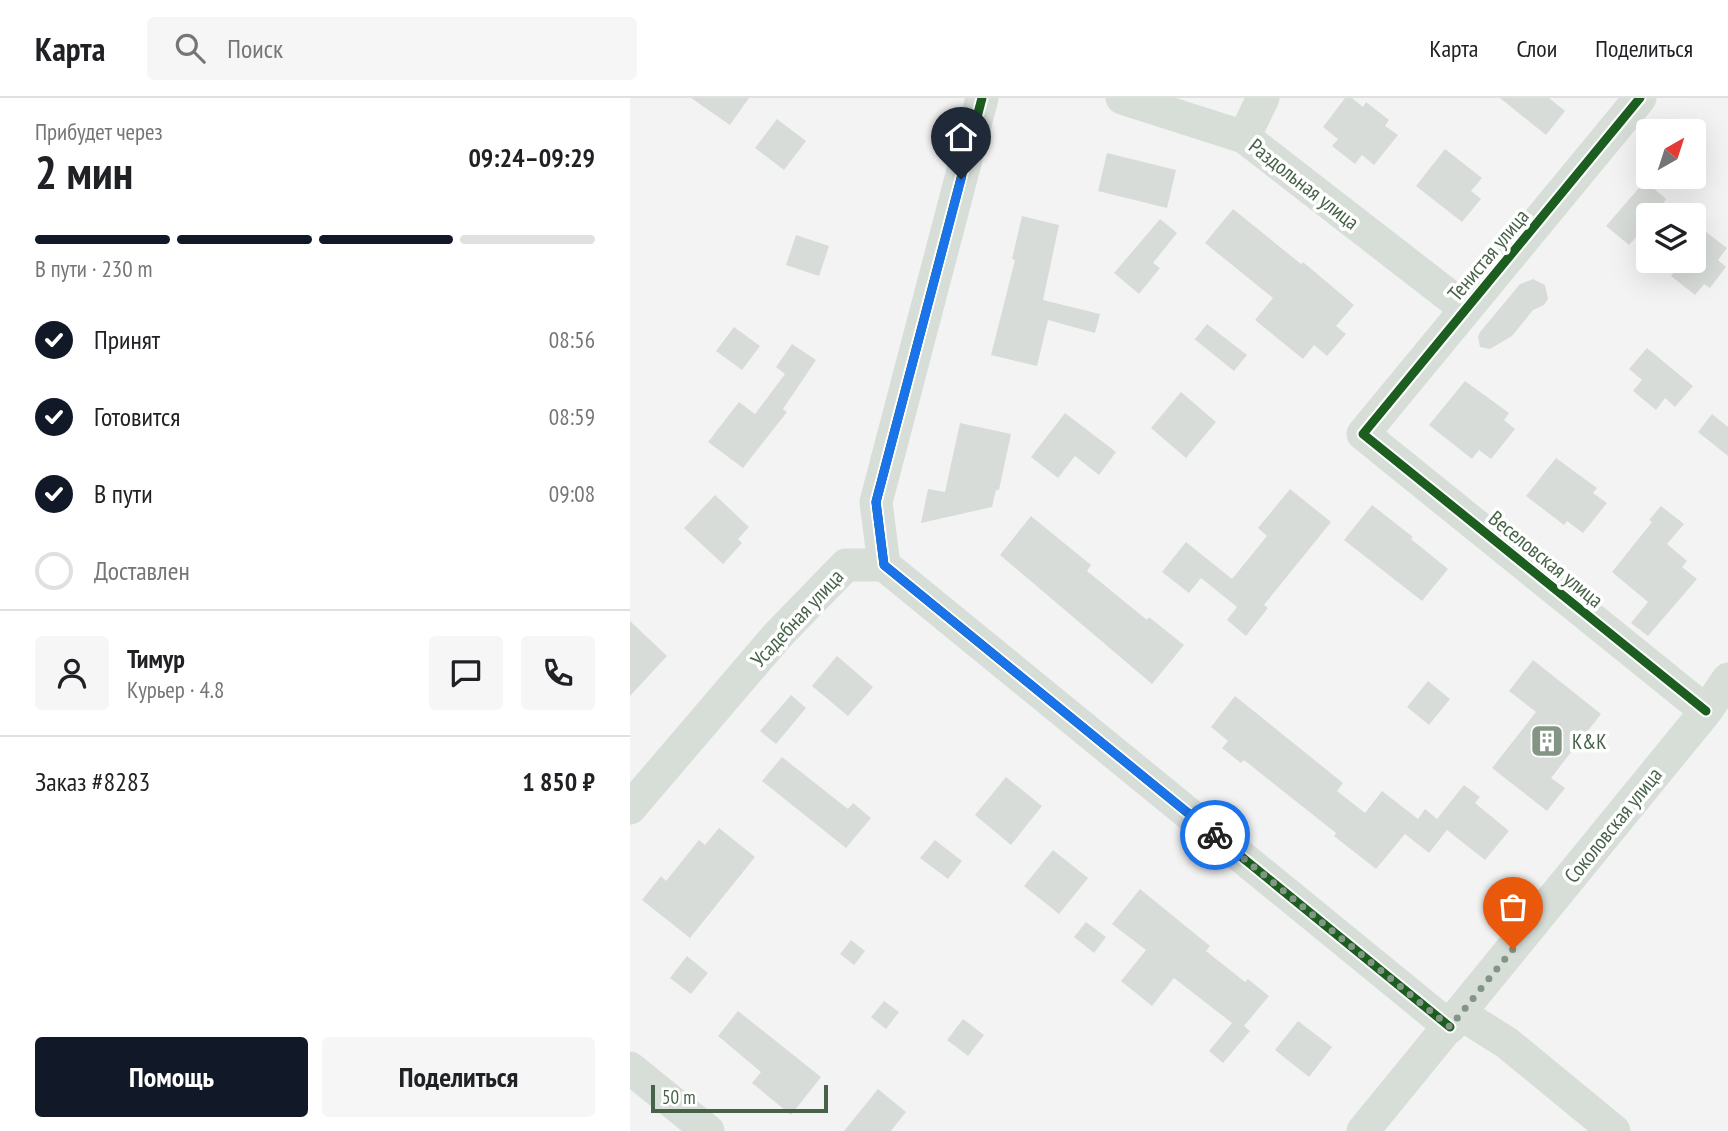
<!DOCTYPE html>
<html lang="ru">
<meta charset="utf-8">
<style>
body{margin:0;font-family:"PT Sans Narrow",sans-serif;background:#f6f6f6;color:#202124;height:100vh;display:flex;flex-direction:column;font-size:26px;white-space:nowrap}
*{box-sizing:border-box;margin:0}
p{font-size:23px;color:#757577}
.icon{flex:none;width:38px;height:38px;fill:none;stroke:currentColor;stroke-width:2;stroke-linecap:round;stroke-linejoin:round}
.map{position:relative;flex:1;overflow:hidden}
.drawer{display:flex;flex-direction:column;background:#fff;width:630px}
.drawer>*{flex:none}
.needle{width:46px;rotate:39deg}
.buttons{position:absolute;left:1006px;top:21px;display:grid;gap:14px}
.buttons a{display:grid;place-items:center;width:70px;height:70px;border-radius:7px;background:#fff;box-shadow:0 7px 28px #0002;font-size:35px}
.scale{position:absolute;left:21px;bottom:18px;width:177px;box-sizing:border-box;padding-left:7px;border:4px solid #476248;border-top:0;font-size:19px;line-height:24px;white-space:nowrap;color:#476248;-webkit-text-stroke:5px #fff;paint-order:stroke}
.pin{position:absolute;display:grid;place-items:center;width:60px;height:60px;color:#fff;margin:-72px -30px;border-radius:50% 50% 50% 0;rotate:-45deg;box-shadow:0 0 7px #0007}
.pin .icon{rotate:45deg}
.courier{position:absolute;display:grid;place-items:center;width:70px;height:70px;margin:-35px;border:5px solid #1a73e8;border-radius:50%;background:#fff;color:#222;box-shadow:0 2px 9px #0007}
.summary em{font-style:normal;font-weight:700}
.summary div{display:flex;flex-direction:column-reverse}
.summary{display:flex;align-items:center;justify-content:space-between;height:119px;padding:0 35px}
h1{font-size:46px;font-weight:700;line-height:52px}
.bar{display:grid;grid-template-columns:repeat(4,1fr);gap:10px 7px;align-content:center;height:84px;padding:0 35px}
.bar i{height:9px;border-radius:5px;background:#e0e0e0}
.bar .on{background:#111827}
.bar p{grid-column:span 4}
.line{display:flex;align-items:center;gap:18px;padding:0 35px;border-top:2px solid #e0e0e0}
.line div{flex:1}
.round{display:grid;place-items:center;flex:none;width:74px;height:74px;border-radius:7px;background:#f6f6f6}
ol{padding:0 35px;list-style:none}
li{display:flex;align-items:center;gap:21px;height:77px}
li p{margin-inline-start:auto}
li .icon{padding:7px;border-radius:50%;background:#111827;color:#fff;stroke-width:4}
li:last-child{color:#757577}
li i{width:38px;height:38px;border:4px solid #e0e0e0;border-radius:50%}
.button{display:flex;gap:14px;margin-top:auto;padding:14px 35px}
.button a{flex:1;height:80px;border-radius:7px;background:#111827;color:#fff;font-size:28px;font-weight:700;line-height:80px;text-align:center}
.button a+a{background:#f6f6f6;color:#202124}
header{display:flex;align-items:center;gap:42px;box-sizing:border-box;height:98px;padding:0 35px;background:#fff;border-bottom:2px solid #e0e0e0}
header strong{font-size:33px}
nav{display:flex;gap:38px;margin-inline-start:auto;font-size:24px}
.search{width:490px;height:63px;background:#f6f6f6;display:flex;align-items:center;gap:18px;box-sizing:border-box;padding:0 24px;border-radius:7px;color:#757577;font-size:26px}
main{display:flex;flex:1;min-height:0}
.map>svg:first-child{display:block}
</style>
<header>
<strong>Карта</strong>
<div class="search"><svg class="icon" aria-label="search" viewBox="0 0 24 24"><circle cx="10" cy="10" r="6"/><path d="M15 15l6 6"/></svg>Поиск</div>
<nav><a>Карта</a><a>Слои</a><a>Поделиться</a></nav>
</header>
<main>
<section class="drawer">
<div class="summary"><div><h1>2 мин</h1><p>Прибудет через</p></div><em>09:24–09:29</em></div>
<div class="bar"><i class="on"></i><i class="on"></i><i class="on"></i><i></i><p>В пути · 230 m</p></div>
<ol>
<li><svg class="icon" aria-label="check" viewBox="0 0 24 24"><path d="M5 12l5 5 9-10"/></svg>Принят<p>08:56</p></li>
<li><svg class="icon" aria-label="check" viewBox="0 0 24 24"><path d="M5 12l5 5 9-10"/></svg>Готовится<p>08:59</p></li>
<li><svg class="icon" aria-label="check" viewBox="0 0 24 24"><path d="M5 12l5 5 9-10"/></svg>В пути<p>09:08</p></li>
<li><i></i>Доставлен</li>
</ol>
<div class="line" style="height:126px"><a class="round"><svg class="icon" aria-label="person" viewBox="0 0 24 24"><circle cx="12" cy="8" r="4"/><path d="M4 21q1-7 8-7t8 7"/></svg></a><div><b>Тимур</b><p>Курьер · 4.8</p></div><a class="round"><svg class="icon" aria-label="chat" viewBox="0 0 24 24"><path d="M4 5h16v11H9l-5 4z"/></svg></a><a class="round"><svg class="icon" aria-label="phone" viewBox="0 0 24 24"><path d="M5 4h4l2 5-3 2q2 4 5 5l2-3 5 2v4C11 20 4 13 5 4z"/></svg></a></div>
<div class="line" style="height:91px"><div>Заказ #8283</div><b>1 850 ₽</b></div>
<div class="button"><a>Помощь</a><a>Поделиться</a></div>
</section>
<div class="map">
<svg width="1098" height="1033" viewBox="0 0 1098 1033">
<rect width="100%" height="100%" fill="#f3f3f3"/>
<path fill="#d8dcd9" d="M 61,0 L 119,0 L 100,27 Z
M 715,0 L 722,0 L 733,9 L 736,4 L 759,22 L 755,28 L 768,37 L 744,67 L 732,57 L 725,66 L 702,48 L 708,41 L 693,29 Z
M 870,0 L 919,0 L 935,13 L 916,37 Z
M 147,21 L 176,43 L 154,72 L 125,50 Z
M 815,51 L 852,80 L 841,93 L 851,101 L 832,124 L 786,88 Z
M 477,55 L 546,72 L 537,110 L 468,93 Z
M 1015,83 L 1036,101 L 1033,106 L 1047,117 L 1018,117 L 1018,146 L 1008,137 L 999,147 L 976,128 Z
M 603,111 L 671,166 L 673,164 L 724,207 L 706,228 L 716,236 L 697,258 L 684,247 L 673,261 L 625,222 L 643,200 L 575,145 Z
M 392,118 L 429,127 L 413,202 L 470,216 L 465,235 L 418,222 L 407,268 L 361,257 L 385,162 L 382,161 Z
M 530,121 L 547,135 L 523,165 L 530,170 L 509,196 L 484,175 Z
M 1076,134 L 1097,150 L 1088,162 L 1096,169 L 1080,190 L 1074,186 L 1065,197 L 1041,178 L 1053,163 L 1064,163 L 1064,148 Z
M 166,137 L 199,148 L 189,178 L 156,167 Z
M 903,181 L 915,187 L 918,201 L 914,207 L 903,212 L 882,238 L 860,251 L 850,249 L 848,239 L 850,234 L 890,186 Z
M 577,226 L 617,257 L 604,273 L 563,240 L 565,241 Z
M 104,229 L 130,248 L 112,272 L 86,253 Z
M 162,246 L 186,262 L 153,311 L 157,314 L 113,370 L 78,344 L 109,304 L 125,316 L 155,276 L 146,269 Z
M 1017,250 L 1063,288 L 1045,309 L 1035,300 L 1026,312 L 1003,293 L 1012,282 L 999,271 Z
M 835,283 L 879,315 L 874,322 L 885,331 L 861,361 L 849,352 L 842,361 L 799,327 Z
M 551,294 L 586,324 L 556,360 L 521,330 Z
M 435,315 L 486,354 L 469,377 L 445,358 L 428,380 L 401,359 Z
M 1082,316 L 1098,329 L 1098,358 L 1068,334 Z
M 330,325 L 381,336 L 369,392 L 366,392 L 362,409 L 291,425 L 298,391 L 315,394 Z
M 926,360 L 967,390 L 963,395 L 977,405 L 953,435 L 937,423 L 934,427 L 896,398 Z
M 660,391 L 701,424 L 634,507 L 638,510 L 616,538 L 597,522 L 607,509 L 571,480 L 559,495 L 532,474 L 556,444 L 602,481 L 637,438 L 628,430 Z
M 85,397 L 119,429 L 108,441 L 112,445 L 93,466 L 54,430 Z
M 742,407 L 783,439 L 781,441 L 818,471 L 792,503 L 714,442 Z
M 1031,408 L 1054,426 L 1037,446 L 1057,463 L 1052,469 L 1067,481 L 1018,538 L 1001,525 L 1018,504 L 982,474 L 1022,424 L 1019,422 Z
M 401,418 L 461,467 L 457,473 L 517,522 L 519,519 L 554,547 L 522,586 L 370,457 Z
M 0,523 L 37,558 L 0,598 Z
M 207,558 L 243,589 L 218,618 L 182,588 Z
M 903,562 L 971,616 L 921,680 L 935,690 L 917,713 L 862,670 L 906,614 L 879,593 Z
M 798,583 L 820,601 L 799,627 L 777,609 Z
M 161,597 L 176,610 L 146,646 L 130,633 Z
M 605,598 L 713,685 L 707,693 L 735,715 L 752,693 L 788,721 L 795,711 L 807,721 L 834,687 L 850,699 L 845,705 L 879,733 L 855,762 L 817,732 L 799,755 L 775,736 L 746,771 L 704,738 L 706,735 L 614,662 L 611,665 L 592,650 L 598,643 L 581,629 Z
M 152,659 L 218,711 L 223,705 L 241,720 L 216,750 L 132,683 Z
M 376,679 L 412,708 L 381,747 L 345,717 Z
M 89,730 L 125,759 L 60,840 L 12,802 L 31,778 L 36,783 L 69,742 L 75,747 Z
M 305,742 L 332,763 L 318,781 L 290,760 Z
M 423,752 L 458,780 L 429,816 L 394,788 Z
M 510,791 L 580,848 L 576,853 L 615,884 L 618,881 L 639,898 L 614,928 L 620,933 L 593,965 L 579,953 L 602,925 L 544,880 L 522,908 L 491,883 L 516,852 L 482,826 Z
M 456,824 L 476,839 L 464,855 L 444,839 Z
M 221,842 L 235,853 L 224,867 L 210,856 Z
M 57,858 L 78,875 L 61,896 L 40,880 Z
M 254,903 L 269,914 L 256,931 L 241,919 Z
M 108,913 L 191,979 L 161,1017 L 122,985 L 131,974 L 88,938 Z
M 333,921 L 354,937 L 338,958 L 317,942 Z
M 668,923 L 702,949 L 679,979 L 645,952 Z
M 248,991 L 276,1014 L 261,1033 L 214,1033 Z"/>
<g fill="none" stroke-linecap="round" stroke-linejoin="round">
<path stroke="#d7ded8" stroke-width="33" d="M 492,0 L 614,39 L 836,211
M 1010,0 L 733,336 L 1076,613
M 614,39 L 633,0
M 254,467 L 820,929
M 254,467 L 246,404 L 352,0
M 0,710 L 147,538 L 216,467 L 254,467
M 831,916 L 877,945 L 984,1033
M 0,970 L 78,1033
M 733,1033 L 1076,613 L 1098,581"/>
<defs>
<path id="cycleway" d="M 352,0 L 246,404 L 254,467 L 820,929
M 1010,0 L 733,336 L 1076,613"/>
</defs>
<use href="#cycleway" stroke="#fff" stroke-width="13"/>
<use href="#cycleway" stroke="#1b5e20" stroke-width="9"/>
</g>
<g fill="none" stroke-linecap="round" stroke-linejoin="round">
<path stroke="#839584" stroke-width="7" stroke-dasharray="0 12.6" d="M 585,737 L 820,929 L 883,851"/>
<path stroke="#1a73e8" stroke-width="9" d="M 331,81 L 246,404 L 254,467 L 585,737"/>
</g>
<defs>
<symbol id="building-square" viewBox="-11 -11 22 22"><rect x="-9" y="-9" width="18" height="18" rx="4" fill="#839584" stroke="#fff"/><path d="M-4-6H4V6H1V3H-1V6H-4ZM-2.5-4.3h1.7v1.8h-1.7ZM.8-4.3h1.7v1.8H.8ZM-2.5-1h1.7V.8h-1.7ZM.8-1h1.7V.8H.8Z" fill="#fff"/></symbol>
</defs>
<g fill-rule="evenodd">
<use href="#building-square" x="898" y="624" width="38" height="38"/>
</g>
<g text-anchor="middle" dominant-baseline="central" stroke-width="7" stroke-linejoin="round" paint-order="stroke">
<g font-size="21" fill="#476248" stroke="#fff">
<text transform="translate(674 86) rotate(38)">Раздольная улица</text>
<text transform="translate(858 157) rotate(-50)">Тенистая улица</text>
<text transform="translate(916 461) rotate(39)">Веселовская улица</text>
<text transform="translate(167 520) rotate(-47)">Усадебная улица</text>
<text transform="translate(983 727) rotate(-51)">Соколовская улица</text>
</g>
<g font-size="21" fill="#476248" stroke="#fff" text-anchor="start">
<text x="942" y="643">K&amp;K</text>
</g>
</g>
</svg>
<div class="buttons">
<a><svg class="needle" viewBox="-14 -14 28 28"><path d="M0-13l5 13h-10z" fill="#e53935"/><path d="M0 13l5-13h-10z" fill="#757577"/></svg></a>
<a><svg class="icon" aria-label="layers" viewBox="0 0 24 24"><path d="M12 4l9 5-9 5-9-5zM3 14l9 5 9-5"/></svg></a>
</div>
<div class="scale">50 m</div>
<div class="pin" style="left:883px;top:851px;background:#ea580c"><svg class="icon" aria-label="bag" viewBox="0 0 24 24"><path d="M5 8h14l-1 12H6zM9 8a3 3 0 0 1 6 0"/></svg></div>
<div class="pin" style="left:331px;top:81px;background:#1f2937"><svg class="icon" aria-label="home" viewBox="0 0 24 24"><path d="M3 11l9-7 9 7M6 9v11h12V9"/></svg></div>
<div class="courier" style="left:585px;top:737px"><svg class="icon" aria-label="bike" viewBox="0 0 24 24"><circle cx="6" cy="16" r="4"/><circle cx="18" cy="16" r="4"/><path d="M6 16l4-8h5l3 8M10 8l3 8H6M13 5h3"/></svg></div>
</div>
</main>
